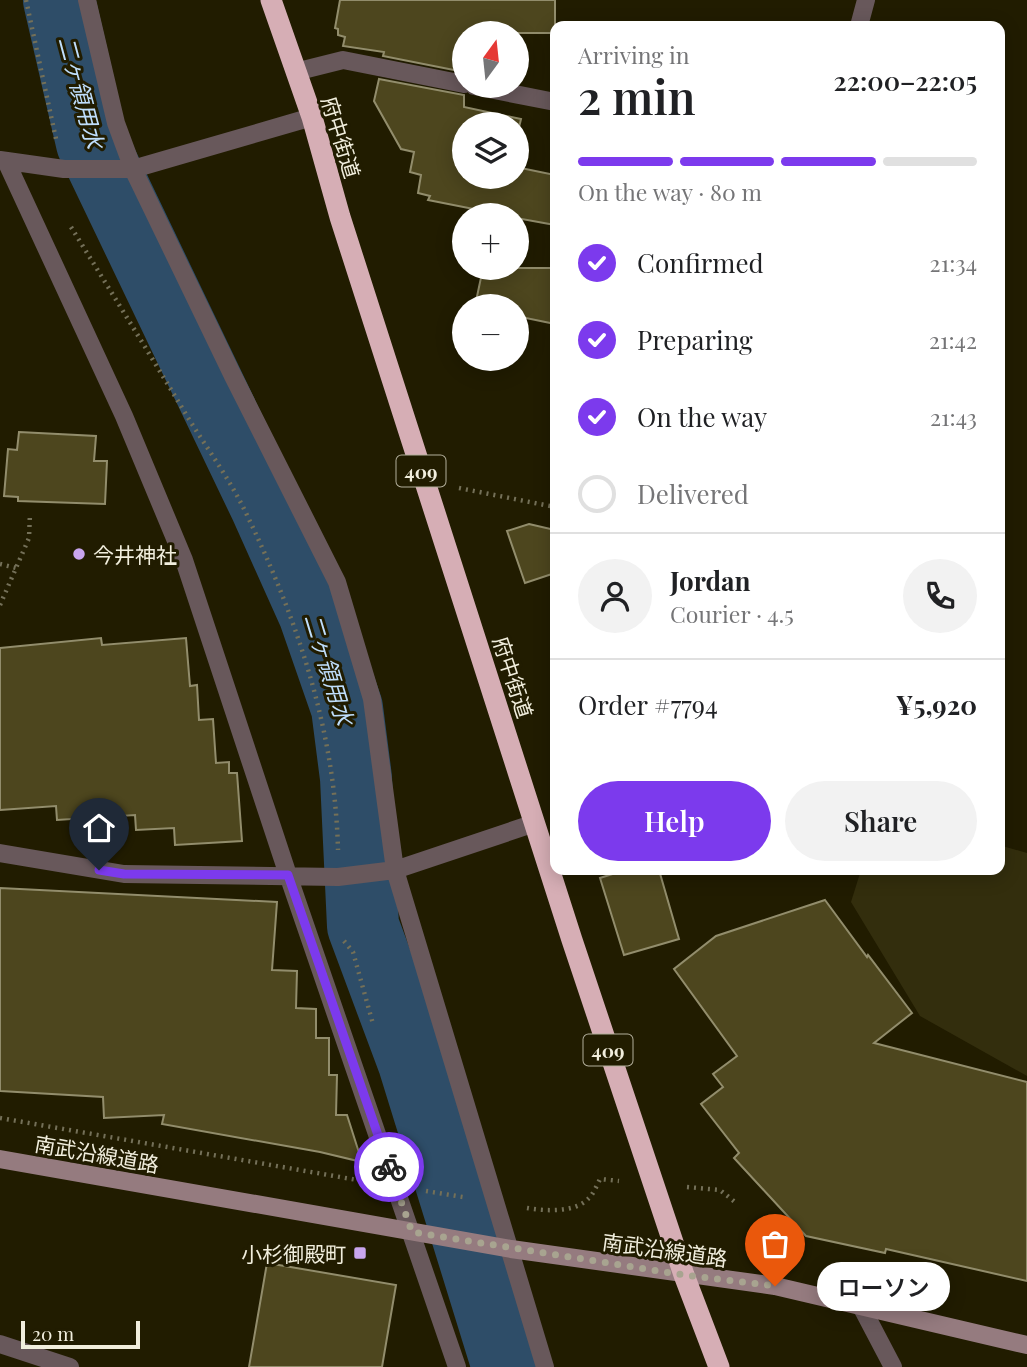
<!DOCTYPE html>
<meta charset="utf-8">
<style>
body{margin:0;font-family:"Playfair Display","Noto Sans JP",serif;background:#f2f2f2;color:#202124;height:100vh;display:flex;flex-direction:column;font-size:26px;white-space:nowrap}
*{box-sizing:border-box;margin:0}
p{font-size:23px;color:#757577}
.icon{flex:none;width:38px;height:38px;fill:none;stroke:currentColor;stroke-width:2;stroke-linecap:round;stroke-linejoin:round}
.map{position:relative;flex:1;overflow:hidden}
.details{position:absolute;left:550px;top:21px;width:455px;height:854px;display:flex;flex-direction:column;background:#fff;border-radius:14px;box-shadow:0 4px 18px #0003}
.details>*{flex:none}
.needle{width:46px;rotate:15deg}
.fabs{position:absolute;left:452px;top:21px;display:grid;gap:14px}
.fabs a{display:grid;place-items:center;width:77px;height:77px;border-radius:50%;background:#fff;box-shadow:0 4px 18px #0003;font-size:35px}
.scale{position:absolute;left:21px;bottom:18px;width:119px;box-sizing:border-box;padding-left:7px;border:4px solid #f1eedd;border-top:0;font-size:19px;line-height:24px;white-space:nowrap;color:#f1eedd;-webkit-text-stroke:5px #211c00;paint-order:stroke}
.pin{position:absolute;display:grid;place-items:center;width:60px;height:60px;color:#fff;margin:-72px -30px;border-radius:50% 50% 50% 0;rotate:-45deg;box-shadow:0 0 7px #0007}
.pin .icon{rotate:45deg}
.courier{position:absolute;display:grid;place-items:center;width:70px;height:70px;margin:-35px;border:5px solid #7c3aed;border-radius:50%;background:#fff;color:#222;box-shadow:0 2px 9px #0007}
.bubble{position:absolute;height:49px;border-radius:24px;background:#fff;box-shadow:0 4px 18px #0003;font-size:23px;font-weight:600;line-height:49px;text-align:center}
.head em{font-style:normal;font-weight:600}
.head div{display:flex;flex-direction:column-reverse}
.head{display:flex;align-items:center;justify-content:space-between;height:119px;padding:0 28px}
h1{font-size:46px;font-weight:600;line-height:52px}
.bar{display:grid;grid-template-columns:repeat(4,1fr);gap:10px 7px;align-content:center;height:84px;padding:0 28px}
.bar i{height:9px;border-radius:5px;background:#e0e0e0}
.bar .active{background:#7c3aed}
.bar p{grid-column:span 4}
.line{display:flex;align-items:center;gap:18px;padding:0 28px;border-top:2px solid #e0e0e0}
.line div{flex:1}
.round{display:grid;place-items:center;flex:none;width:74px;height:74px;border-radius:37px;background:#f2f2f2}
ol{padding:0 28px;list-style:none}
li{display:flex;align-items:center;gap:21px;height:77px}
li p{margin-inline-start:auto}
li .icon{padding:7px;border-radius:50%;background:#7c3aed;color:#fff;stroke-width:4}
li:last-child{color:#757577}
li i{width:38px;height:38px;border:4px solid #e0e0e0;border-radius:50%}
.cta{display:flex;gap:14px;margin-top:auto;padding:14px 28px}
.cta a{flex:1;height:80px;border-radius:42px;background:#7c3aed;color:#fff;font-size:28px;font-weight:600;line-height:80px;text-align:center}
.cta a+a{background:#f2f2f2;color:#202124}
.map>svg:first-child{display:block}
</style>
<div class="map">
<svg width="1027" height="1367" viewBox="0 0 1027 1367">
<rect width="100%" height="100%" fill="#211c00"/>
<path fill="#332e0d" d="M 999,845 L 1027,853 L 1027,1076 L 920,1016 L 851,902 L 861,870 L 999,870 Z"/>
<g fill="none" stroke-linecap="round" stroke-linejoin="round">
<path stroke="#2e4d68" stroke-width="72" d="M 59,0 L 92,143 L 266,506 L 314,613 L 347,708 L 356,778 L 363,926 L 414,1063 L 508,1367"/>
</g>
<path fill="#4d461e" stroke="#928d6c" stroke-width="2" d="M 340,0 L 555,0 L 555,33 L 464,33 L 464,72 L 383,56 L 384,52 L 343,46 L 345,37 L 338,35 L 338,29 L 335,28 Z
M 379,79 L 464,95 L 464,107 L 521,119 L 516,140 L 516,124 L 464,124 L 464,177 L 516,177 L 516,167 L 555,175 L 555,225 L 516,218 L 516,215 L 504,215 L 428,200 L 430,196 L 418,193 L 421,175 L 410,172 L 414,152 L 401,149 L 374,101 Z
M 483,268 L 555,268 L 555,324 L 516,316 L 516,306 L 475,306 Z
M 19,432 L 96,436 L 94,461 L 107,461 L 105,504 L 18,501 L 18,497 L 4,496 L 8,449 L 17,450 Z
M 529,524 L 555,530 L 555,573 L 525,583 L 507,531 Z
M 101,638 L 102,645 L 186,638 L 190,686 L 197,685 L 199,720 L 213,719 L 216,763 L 229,762 L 229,773 L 237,773 L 242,841 L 175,845 L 174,828 L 136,830 L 135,815 L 57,820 L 56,806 L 0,810 L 0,648 Z
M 625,870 L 659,870 L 679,939 L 624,955 L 600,878 Z
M 0,888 L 277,902 L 272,970 L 297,971 L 296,1008 L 316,1009 L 316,1038 L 329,1038 L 329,1075 L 337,1075 L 336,1115 L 347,1115 L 362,1162 L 320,1152 L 162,1124 L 164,1115 L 104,1118 L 103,1097 L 0,1091 Z
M 825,900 L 867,957 L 868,955 L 912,1013 L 874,1043 L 1027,1082 L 1027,1281 L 886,1249 L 885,1253 L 806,1236 L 734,1158 L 739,1153 L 701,1104 L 723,1087 L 713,1074 L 737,1056 L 674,969 L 716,936 Z
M 267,1263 L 396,1285 L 382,1367 L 249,1367 Z"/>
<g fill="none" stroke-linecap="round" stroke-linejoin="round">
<path stroke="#747058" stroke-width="4.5" stroke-dasharray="2 5" stroke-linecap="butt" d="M 26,0 L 56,139
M 71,227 C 110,290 149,353 187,416 C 206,447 229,478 245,511 C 297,618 335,730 338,850
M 459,488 L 555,507
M 0,564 L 16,568
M 0,605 L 29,538 L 30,513
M 344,941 L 353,952 L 373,1024
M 0,1118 L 363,1181
M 687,1187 L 720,1190 L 735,1202
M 426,1191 L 463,1197
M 527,1208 C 545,1211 574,1213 588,1199 C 593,1195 597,1185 600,1179 L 619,1181"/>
<path stroke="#68585b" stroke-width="18" d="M 87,0 L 116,123 L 133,169 L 233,376 L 337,582 L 372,699 L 395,870 L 545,1367
M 859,26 L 866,0
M 295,72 L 343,60 L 464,84
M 474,86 L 555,102
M 0,160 L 64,169 L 133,169 L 312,117
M 6,161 L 124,416 L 184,560 L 288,875 L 457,1367
M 0,853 L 124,874 L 338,877 L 395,870 L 535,823
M 861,1306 L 893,1367
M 0,1344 L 70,1367"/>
<path stroke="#957b7f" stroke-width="18" d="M 0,1159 L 511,1249 L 775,1286 L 1027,1345"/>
<path stroke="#d6aeb5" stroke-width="21" d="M 271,0 L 312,117 L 340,217 L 572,940 L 684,1275 L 719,1367"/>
</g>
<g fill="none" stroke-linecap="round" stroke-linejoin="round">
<path stroke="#a8a490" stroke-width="7" stroke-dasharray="0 12.6" d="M 389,1167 L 412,1232 L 684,1275 L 775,1286"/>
<path stroke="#7c3aed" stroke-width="9" d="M 99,870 L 124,874 L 288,875 L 389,1167"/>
</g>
<g fill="#c9a5ee" stroke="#211c00" stroke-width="2.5">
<circle cx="79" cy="554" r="7"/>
<rect x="353" y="1246" width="14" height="14" rx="3.5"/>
</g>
<g text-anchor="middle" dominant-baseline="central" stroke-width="6" stroke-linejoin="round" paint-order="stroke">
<g fill="#211c00" stroke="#b3af9b" stroke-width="2">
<rect x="396.5" y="455.5" width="49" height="31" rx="5"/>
<rect x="583.5" y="1034.5" width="49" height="31" rx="5"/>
</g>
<g font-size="19" font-weight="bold" fill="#f1eedd">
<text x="421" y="471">409</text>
<text x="608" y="1050">409</text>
</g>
<g font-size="21" fill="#f1eedd" stroke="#211c00">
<text transform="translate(342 137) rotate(73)">府中街道</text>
<text transform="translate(514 677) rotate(72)">府中街道</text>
<text transform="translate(97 1153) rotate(10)">南武沿線道路</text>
<text transform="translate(665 1249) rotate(8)">南武沿線道路</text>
</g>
<g font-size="21" fill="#f1eedd" stroke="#211c00" text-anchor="start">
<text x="93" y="554">今井神社</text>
<text x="346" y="1253" text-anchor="end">小杉御殿町</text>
</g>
<g font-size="23" font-style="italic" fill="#bfdefc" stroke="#211c00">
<text transform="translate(82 92) rotate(75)">二ヶ領用水</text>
<text transform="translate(330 669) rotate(73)">二ヶ領用水</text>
</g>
</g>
</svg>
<div class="fabs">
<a><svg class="needle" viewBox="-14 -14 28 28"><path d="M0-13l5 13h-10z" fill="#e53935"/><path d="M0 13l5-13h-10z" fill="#757577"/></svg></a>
<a><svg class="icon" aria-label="layers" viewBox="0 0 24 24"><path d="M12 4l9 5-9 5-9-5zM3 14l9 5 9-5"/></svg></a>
<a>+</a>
<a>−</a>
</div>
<div class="scale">20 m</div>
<div class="pin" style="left:775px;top:1286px;background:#ea580c"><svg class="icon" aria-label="bag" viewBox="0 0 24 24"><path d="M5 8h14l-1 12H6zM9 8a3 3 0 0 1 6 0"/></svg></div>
<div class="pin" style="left:99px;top:870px;background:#1f2937"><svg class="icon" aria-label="home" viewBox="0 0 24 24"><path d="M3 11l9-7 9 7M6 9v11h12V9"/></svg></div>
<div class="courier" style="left:389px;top:1167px"><svg class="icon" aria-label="bike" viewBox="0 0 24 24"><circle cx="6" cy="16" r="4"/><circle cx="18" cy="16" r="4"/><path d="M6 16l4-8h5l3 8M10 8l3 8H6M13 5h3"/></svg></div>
<div class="bubble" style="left:817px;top:1262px;width:133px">ローソン</div>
<section class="details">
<div class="head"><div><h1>2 min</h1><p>Arriving in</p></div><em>22:00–22:05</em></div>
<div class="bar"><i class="active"></i><i class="active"></i><i class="active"></i><i></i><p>On the way · 80 m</p></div>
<ol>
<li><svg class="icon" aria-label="check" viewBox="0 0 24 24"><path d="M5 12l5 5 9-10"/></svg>Confirmed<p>21:34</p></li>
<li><svg class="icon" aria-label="check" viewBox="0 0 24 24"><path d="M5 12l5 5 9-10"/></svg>Preparing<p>21:42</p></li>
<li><svg class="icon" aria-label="check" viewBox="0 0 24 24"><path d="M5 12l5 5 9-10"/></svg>On the way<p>21:43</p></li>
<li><i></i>Delivered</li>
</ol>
<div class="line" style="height:126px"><a class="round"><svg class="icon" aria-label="person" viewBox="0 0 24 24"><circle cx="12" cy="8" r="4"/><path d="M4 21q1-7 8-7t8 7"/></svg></a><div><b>Jordan</b><p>Courier · 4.5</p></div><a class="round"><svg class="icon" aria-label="phone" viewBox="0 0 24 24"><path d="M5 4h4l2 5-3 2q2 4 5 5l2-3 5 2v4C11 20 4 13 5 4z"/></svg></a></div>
<div class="line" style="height:91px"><div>Order #7794</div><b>¥5,920</b></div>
<div class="cta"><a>Help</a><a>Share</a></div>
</section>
</div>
